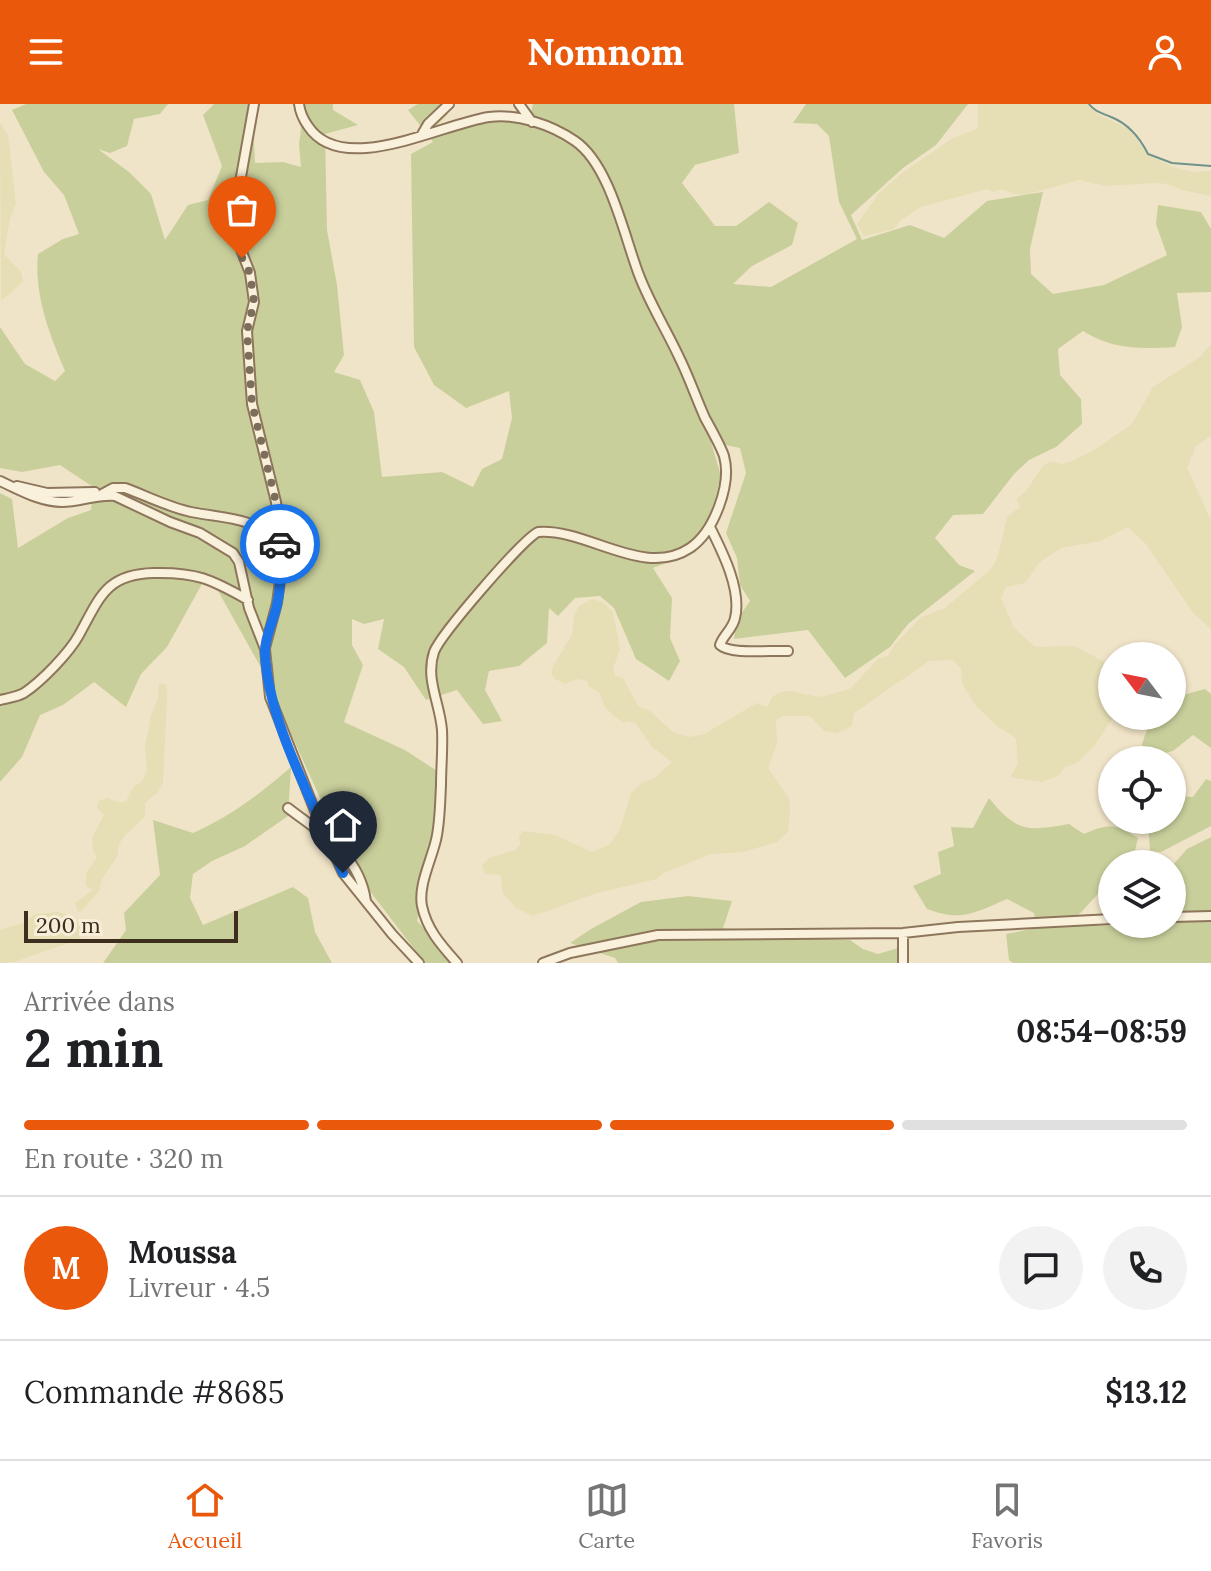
<!DOCTYPE html>
<html lang="fr">
<meta charset="utf-8">
<style>
body{margin:0;font-family:Lora,serif;background:#f2f2f2;color:#202124;height:100vh;display:flex;flex-direction:column;font-size:30px;white-space:nowrap}
*{box-sizing:border-box;margin:0}
p{font-size:26px;color:#757577}
.icon{flex:none;width:44px;height:44px;fill:none;stroke:currentColor;stroke-width:2;stroke-linecap:round;stroke-linejoin:round}
.map{position:relative;height:859px;overflow:hidden}
.panel{display:flex;flex-direction:column;background:#fff;flex:1}
.panel>*{flex:none}
.needle{width:52px;rotate:302deg}
.buttons{position:absolute;left:1098px;top:538px;display:grid;gap:16px}
.buttons a{display:grid;place-items:center;width:88px;height:88px;border-radius:50%;background:#fff;box-shadow:0 2px 6px #0004;font-size:40px}
.scale{position:absolute;left:24px;bottom:20px;width:214px;box-sizing:border-box;padding-left:8px;border:4px solid #3d2e20;border-top:0;font-size:22px;line-height:28px;white-space:nowrap;color:#3d2e20;-webkit-text-stroke:6px #f7eed8;paint-order:stroke}
.pin{position:absolute;display:grid;place-items:center;width:68px;height:68px;color:#fff;margin:-82px -34px;border-radius:50% 50% 50% 0;rotate:-45deg;box-shadow:0 0 8px #0007}
.pin .icon{rotate:45deg}
.courier{position:absolute;display:grid;place-items:center;width:80px;height:80px;margin:-40px;border:6px solid #1a73e8;border-radius:50%;background:#fff;color:#222;box-shadow:0 2px 10px #0007}
.head em{font-style:normal;font-weight:700}
.head div{display:flex;flex-direction:column-reverse}
.head{display:flex;align-items:center;justify-content:space-between;height:136px;padding:0 24px}
h1{font-size:52px;font-weight:700;line-height:60px}
.bar{display:grid;grid-template-columns:repeat(4,1fr);gap:12px 8px;align-content:center;height:96px;padding:0 24px}
.bar i{height:10px;border-radius:6px;background:#e0e0e0}
.bar .on{background:#ea580c}
.bar p{grid-column:span 4}
.line{display:flex;align-items:center;gap:20px;padding:0 24px;border-top:2px solid #e0e0e0}
.line div{flex:1}
.round{display:grid;place-items:center;flex:none;width:84px;height:84px;border-radius:42px;background:#f2f2f2}
header{display:flex;justify-content:space-between;align-items:center;height:104px;padding:0 24px;background:#ea580c;color:#fff;font-size:36px;font-weight:700}
.dock{display:flex;justify-content:space-around;align-items:center;height:112px;border-top:2px solid #e0e0e0;background:#fff;font-size:22px;color:#757577}
.dock a{display:grid;justify-items:center;gap:4px}
.dock .on{color:#ea580c}
.map>svg:first-child{display:block}
</style>
<header><svg class="icon" aria-label="menu" viewBox="0 0 24 24"><path d="M4 6h16M4 12h16M4 18h16"/></svg>Nomnom<svg class="icon" aria-label="person" viewBox="0 0 24 24"><circle cx="12" cy="8" r="4"/><path d="M4 21q1-7 8-7t8 7"/></svg></header>
<div class="map">
<svg width="1211" height="859" viewBox="0 0 1211 859">
<rect width="100%" height="100%" fill="#f0e4c8"/>
<path fill="#e6deb5" d="M 978,0 L 1088,0 L 1099,11 L 1129,25 L 1149,52 L 1176,64 L 1193,68 L 1211,67 L 1211,92 L 1182,86 L 1168,80 L 1155,79 L 1106,82 L 1079,76 L 1025,91 L 1015,90 L 1002,85 L 994,88 L 987,85 L 921,103 L 900,117 L 894,125 L 864,132 L 857,120 L 879,89 L 902,69 L 950,36 L 978,24 Z
M 0,18 L 8,31 L 16,100 L 10,114 L 4,150 L 21,168 L 23,178 L 1,197 Z
M 1211,240 L 1211,332 L 1196,342 L 1187,364 L 1211,416 L 1211,525 L 1194,510 L 1145,439 L 1128,423 L 1101,437 L 1061,444 L 1040,458 L 1025,479 L 1006,483 L 1001,494 L 1014,524 L 1035,543 L 1074,542 L 1103,557 L 1112,575 L 1112,612 L 1114,612 L 1095,641 L 1078,658 L 1064,664 L 1058,672 L 1042,678 L 1010,673 L 1018,660 L 1016,634 L 997,622 L 977,603 L 962,580 L 961,565 L 953,556 L 929,557 L 854,609 L 852,622 L 837,629 L 824,627 L 810,612 L 783,612 L 776,616 L 777,640 L 768,664 L 789,694 L 790,705 L 788,728 L 777,738 L 743,748 L 711,750 L 664,769 L 657,775 L 597,789 L 533,812 L 516,804 L 502,788 L 501,771 L 485,770 L 482,762 L 489,754 L 516,746 L 520,740 L 519,732 L 523,727 L 555,731 L 592,748 L 610,740 L 620,725 L 631,689 L 642,679 L 655,674 L 672,658 L 652,643 L 636,620 L 629,617 L 624,619 L 615,613 L 605,603 L 599,588 L 589,583 L 587,577 L 577,575 L 565,580 L 555,575 L 551,569 L 554,560 L 572,531 L 574,511 L 579,502 L 593,495 L 604,499 L 613,508 L 620,545 L 613,565 L 615,572 L 623,574 L 638,602 L 650,607 L 674,629 L 690,633 L 704,630 L 757,599 L 767,603 L 772,593 L 780,588 L 789,587 L 820,593 L 850,585 L 879,554 L 888,552 L 895,540 L 921,513 L 945,504 L 991,465 L 998,452 L 1007,413 L 1020,403 L 1016,395 L 1026,387 L 1043,362 L 1050,358 L 1063,360 L 1072,357 L 1096,345 L 1132,320 L 1153,283 L 1200,253 Z
M 159,580 L 166,580 L 167,594 L 163,679 L 157,689 L 145,699 L 145,713 L 126,730 L 119,740 L 117,753 L 102,775 L 99,787 L 82,807 L 78,808 L 75,799 L 93,786 L 86,782 L 86,769 L 97,753 L 93,746 L 92,734 L 104,711 L 97,703 L 99,697 L 107,694 L 120,699 L 126,697 L 134,682 L 141,679 L 147,667 L 145,642 L 152,608 L 158,595 Z
M 58,808 L 71,812 L 83,822 L 80,835 L 14,858 L 0,859 L 0,826 L 23,819 L 36,810 Z"/>
<path fill="#c9cf9b" d="M 26,0 L 168,0 L 160,10 L 134,15 L 127,42 L 110,49 L 98,45 L 129,68 L 151,90 L 165,136 L 188,101 L 208,96 L 222,62 L 203,11 L 214,0 L 252,0 L 255,59 L 283,58 L 301,63 L 299,41 L 304,0 L 333,0 L 333,6 L 358,21 L 325,30 L 327,126 L 337,181 L 344,251 L 334,268 L 360,276 L 374,308 L 382,373 L 442,368 L 473,383 L 482,365 L 502,355 L 512,314 L 509,287 L 466,304 L 434,281 L 414,243 L 411,50 L 433,38 L 408,6 L 418,0 L 451,0 L 447,11 L 437,21 L 494,7 L 531,8 L 533,0 L 734,0 L 739,49 L 695,61 L 682,79 L 715,122 L 736,122 L 769,98 L 798,119 L 792,141 L 752,162 L 733,180 L 771,183 L 857,135 L 839,98 L 829,32 L 817,20 L 793,19 L 806,0 L 968,0 L 936,41 L 903,64 L 851,111 L 862,136 L 910,121 L 944,134 L 987,97 L 1043,88 L 1030,145 L 1031,170 L 1053,190 L 1104,181 L 1167,151 L 1156,120 L 1158,101 L 1201,108 L 1211,125 L 1211,188 L 1177,189 L 1182,223 L 1175,243 C 1140,245 1114,246 1083,227 L 1058,245 L 1060,271 L 1081,295 L 1082,320 L 1056,343 L 1029,356 L 1014,370 L 983,410 L 953,411 L 935,434 L 959,461 L 975,467 L 908,520 L 890,543 L 845,574 L 808,526 L 734,535 L 736,517 L 750,497 L 740,481 L 737,454 L 726,429 L 746,369 L 740,344 L 711,338 L 721,372 L 711,410 L 696,448 L 653,464 L 672,494 L 670,534 L 680,557 L 669,577 L 636,555 L 614,504 L 600,492 L 575,494 L 558,512 L 549,504 L 547,539 L 519,562 L 489,567 L 485,586 L 502,617 L 483,620 L 457,586 L 426,596 L 404,563 L 378,545 L 384,515 L 364,520 L 352,515 L 352,541 L 363,561 L 344,618 L 405,646 L 437,667 L 433,738 L 417,817 L 448,848 L 452,859 L 425,859 L 352,764 L 259,560 L 208,469 L 167,543 L 141,570 L 126,603 L 94,578 L 63,601 L 40,611 L 22,653 L 0,678 L 0,389 L 12,395 L 18,444 L 68,414 L 91,406 L 93,383 L 60,361 L 22,368 L 0,364 L 0,223 L 25,260 L 55,277 L 65,267 C 49,229 34,191 38,150 L 63,135 L 79,130 L 64,91 L 44,68 L 12,6 Z
M 1205,585 L 1211,590 L 1211,644 L 1193,631 L 1173,647 L 1137,656 L 1145,631 L 1154,612 L 1172,612 L 1172,594 Z
M 291,663 L 288,712 L 245,742 L 212,757 L 193,770 L 190,794 L 203,821 L 293,783 L 308,794 L 315,828 L 332,859 L 103,859 L 126,826 L 124,809 L 160,771 L 153,716 L 193,729 C 231,712 260,690 291,663 Z
M 1206,675 L 1211,677 L 1211,722 L 1161,748 L 1150,747 L 1148,716 L 1172,716 L 1172,692 L 1193,693 Z
M 989,694 C 1017,729 1029,727 1069,720 L 1084,730 C 1109,719 1114,719 1138,734 L 1132,760 L 1112,760 L 1112,775 L 1070,820 L 1132,823 L 1131,820 L 1172,820 L 1172,762 L 1187,745 L 1211,733 L 1211,859 L 1013,859 L 1009,856 L 1006,830 L 1037,824 L 1034,809 L 1007,795 C 975,809 961,818 927,805 L 913,782 L 941,770 L 938,748 L 954,742 L 951,723 L 973,724 Z
M 688,792 L 732,797 L 723,824 L 765,833 L 850,836 L 863,845 L 878,850 L 898,844 L 901,859 L 618,859 L 615,854 L 570,839 L 591,825 L 641,798 Z"/>
<g fill="none" stroke-linecap="round" stroke-linejoin="round">
<path stroke="#6f938a" stroke-width="2" d="M 1089,0 C 1095,8 1102,9 1111,13 C 1129,20 1140,34 1148,50 L 1172,59 L 1211,62"/>
<defs>
<path id="minor" d="M 254,0 L 237,95 L 237,113 L 240,143 L 250,169 L 254,198 L 247,227 L 252,300 L 276,398 L 282,462 L 277,499 L 265,544
M 299,0 C 300,8 303,15 308,22 C 342,74 441,20 489,13 C 517,9 552,21 575,37 C 610,61 624,132 639,171 C 650,200 666,225 679,253 C 689,273 696,294 705,314 C 710,323 721,343 724,352 C 732,380 714,428 690,444 C 644,475 587,424 538,428 C 522,436 441,530 434,548 C 425,575 440,599 442,626 C 443,644 441,663 441,681 C 440,700 440,719 436,736 C 431,757 418,782 422,802 C 427,826 442,842 457,859
M 519,0 L 532,18
M 421,32 L 428,20 L 449,0
M 0,377 C 20,386 40,398 62,398 C 80,398 97,390 115,392 L 170,418 L 200,429 L 233,449 L 239,458 L 249,504 L 265,545 L 270,593 L 315,707 L 343,769 L 392,830 L 419,859
M 17,382 L 47,389 L 95,388
M 102,390 L 113,384 L 125,384 C 147,392 168,403 191,408 C 227,415 250,412 279,438
M 710,423 C 722,447 742,486 735,514 C 733,525 723,531 720,541 C 730,551 771,546 788,547
M 0,596 C 8,594 17,593 24,589 C 42,577 69,549 79,531 C 100,493 106,470 154,469 C 196,468 211,475 248,496
M 288,704 C 323,731 359,750 366,797
M 1172,813 L 1211,812
M 543,859 L 570,849 L 658,831 L 903,829 L 958,823 L 1112,815
M 903,859 L 903,829"/>
</defs>
<use href="#minor" stroke="#8d765c" stroke-width="12"/>
<use href="#minor" stroke="#faf1dc" stroke-width="8"/>
</g>
<g fill="none" stroke-linecap="round" stroke-linejoin="round">
<path stroke="#7c6e5b" stroke-width="8" stroke-dasharray="0 14.4" d="M 242,154 L 250,169 L 254,198 L 247,227 L 252,300 L 276,398 L 280,440"/>
<path stroke="#1a73e8" stroke-width="10" d="M 280,440 C 282,460 281,481 277,501 C 274,516 264,534 265,549 C 268,620 316,702 343,769"/>
</g>
</svg>
<div class="buttons">
<a><svg class="needle" viewBox="-14 -14 28 28"><path d="M0-13l5 13h-10z" fill="#e53935"/><path d="M0 13l5-13h-10z" fill="#757577"/></svg></a>
<a><svg class="icon" aria-label="locate" viewBox="0 0 24 24"><circle cx="12" cy="12" r="6"/><path d="M12 2v4M12 18v4M2 12h4M18 12h4"/></svg></a>
<a><svg class="icon" aria-label="layers" viewBox="0 0 24 24"><path d="M12 4l9 5-9 5-9-5zM3 14l9 5 9-5"/></svg></a>
</div>
<div class="scale">200 m</div>
<div class="pin" style="left:242px;top:154px;background:#ea580c"><svg class="icon" aria-label="bag" viewBox="0 0 24 24"><path d="M5 8h14l-1 12H6zM9 8a3 3 0 0 1 6 0"/></svg></div>
<div class="pin" style="left:343px;top:769px;background:#1f2937"><svg class="icon" aria-label="home" viewBox="0 0 24 24"><path d="M3 11l9-7 9 7M6 9v11h12V9"/></svg></div>
<div class="courier" style="left:280px;top:440px"><svg class="icon" aria-label="car" viewBox="0 0 24 24"><path d="M5 17H2v-5l4-1 3-4h7l3 4 3 1v5h-3M9 17h6M6 11h13"/><circle cx="7" cy="17" r="2"/><circle cx="17" cy="17" r="2"/></svg></div>
</div>
<section class="panel">
<div class="head"><div><h1>2 min</h1><p>Arrivée dans</p></div><em>08:54–08:59</em></div>
<div class="bar"><i class="on"></i><i class="on"></i><i class="on"></i><i></i><p>En route · 320 m</p></div>
<div class="line" style="height:144px"><b class="round" style="background:#ea580c;color:#fff">M</b><div><b>Moussa</b><p>Livreur · 4.5</p></div><a class="round"><svg class="icon" aria-label="chat" viewBox="0 0 24 24"><path d="M4 5h16v11H9l-5 4z"/></svg></a><a class="round"><svg class="icon" aria-label="phone" viewBox="0 0 24 24"><path d="M5 4h4l2 5-3 2q2 4 5 5l2-3 5 2v4C11 20 4 13 5 4z"/></svg></a></div>
<div class="line" style="height:104px"><div>Commande #8685</div><b>$13.12</b></div>
</section>
<nav class="dock">
<a class="on"><svg class="icon" aria-label="home" viewBox="0 0 24 24"><path d="M3 11l9-7 9 7M6 9v11h12V9"/></svg>Accueil</a>
<a><svg class="icon" aria-label="map" viewBox="0 0 24 24"><path d="M3 6l6-2 6 2 6-2v14l-6 2-6-2-6 2zM9 4v14M15 6v14"/></svg>Carte</a>
<a><svg class="icon" aria-label="saved" viewBox="0 0 24 24"><path d="M7 4h10v16l-5-4-5 4z"/></svg>Favoris</a>
</nav>
